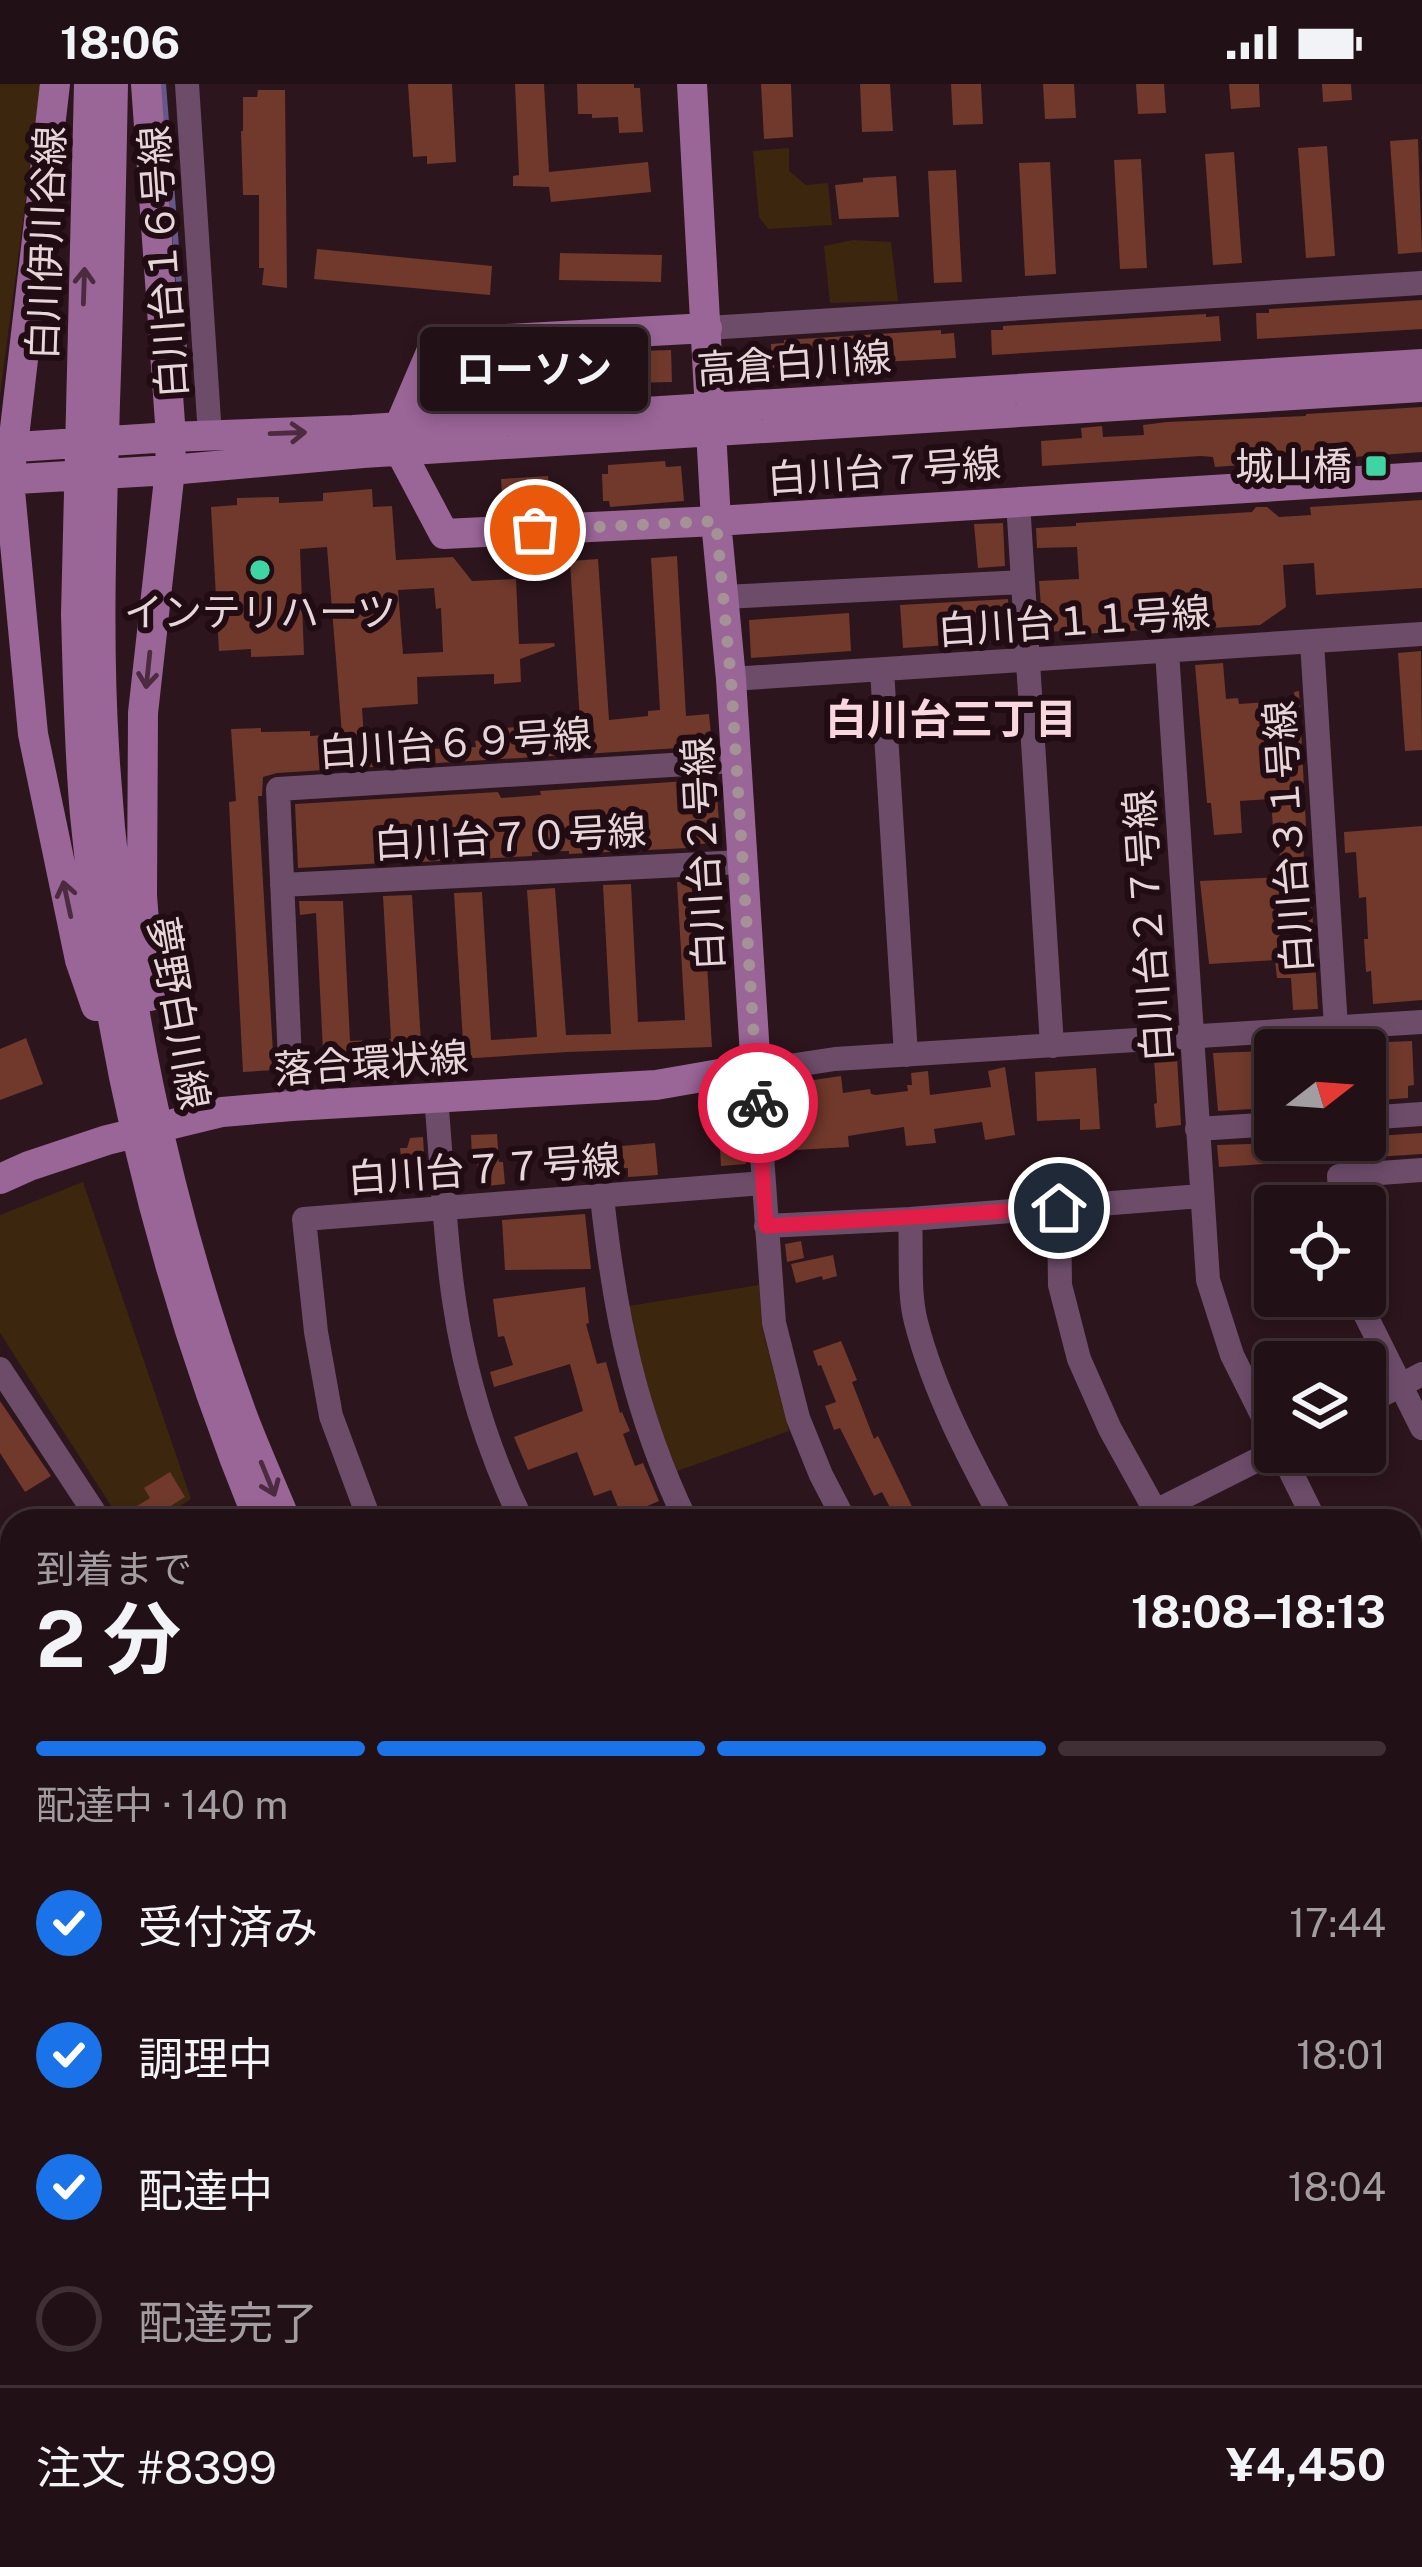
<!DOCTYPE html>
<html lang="ja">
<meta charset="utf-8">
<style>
body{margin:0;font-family:"Public Sans","Noto Sans JP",sans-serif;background:#29191e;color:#f1f3f6;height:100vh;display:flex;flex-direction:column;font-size:45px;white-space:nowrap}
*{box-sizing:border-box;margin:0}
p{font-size:39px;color:#a29da0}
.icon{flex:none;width:66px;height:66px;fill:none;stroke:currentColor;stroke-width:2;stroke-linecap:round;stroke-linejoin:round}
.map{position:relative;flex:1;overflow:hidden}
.panel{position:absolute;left:0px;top:1425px;width:1422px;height:1059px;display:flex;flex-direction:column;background:#211015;border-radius:36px 36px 0 0;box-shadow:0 6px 18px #0003,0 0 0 3px #3e3034}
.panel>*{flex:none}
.needle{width:78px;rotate:73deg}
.buttons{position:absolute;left:1254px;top:945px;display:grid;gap:24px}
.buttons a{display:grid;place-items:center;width:132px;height:132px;border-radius:12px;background:#211015;box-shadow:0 6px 18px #0003,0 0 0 3px #3e3034;font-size:60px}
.pin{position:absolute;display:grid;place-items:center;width:102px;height:102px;color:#fff;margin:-51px;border:6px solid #fff;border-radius:50%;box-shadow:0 3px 12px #0007}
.courier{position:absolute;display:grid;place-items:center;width:120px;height:120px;margin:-60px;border:9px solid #e11d48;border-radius:50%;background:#fff;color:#222;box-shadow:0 3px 15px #0007}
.bubble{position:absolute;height:84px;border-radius:12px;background:#211015;box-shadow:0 6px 18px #0003,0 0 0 3px #3e3034;font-size:39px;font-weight:700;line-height:84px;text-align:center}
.head em{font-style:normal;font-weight:700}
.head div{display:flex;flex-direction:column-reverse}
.head{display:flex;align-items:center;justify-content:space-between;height:204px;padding:0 36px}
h1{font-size:78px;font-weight:700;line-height:90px}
.bar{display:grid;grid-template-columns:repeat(4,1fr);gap:18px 12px;align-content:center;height:144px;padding:0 36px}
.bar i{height:15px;border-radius:9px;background:#3e3034}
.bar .selected{background:#1a73e8}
.bar p{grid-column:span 4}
.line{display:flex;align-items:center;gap:30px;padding:0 36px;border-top:3px solid #3e3034}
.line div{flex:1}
ol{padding:0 36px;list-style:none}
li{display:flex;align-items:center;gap:36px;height:132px}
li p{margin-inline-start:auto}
li .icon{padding:12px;border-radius:50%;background:#1a73e8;color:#fff;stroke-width:4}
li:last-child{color:#a29da0}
li i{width:66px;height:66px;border:6px solid #3e3034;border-radius:50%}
.status{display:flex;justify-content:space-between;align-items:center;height:84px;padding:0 60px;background:#211015;direction:ltr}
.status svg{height:33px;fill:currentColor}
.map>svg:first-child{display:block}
</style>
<div class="status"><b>18:06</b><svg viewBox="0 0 49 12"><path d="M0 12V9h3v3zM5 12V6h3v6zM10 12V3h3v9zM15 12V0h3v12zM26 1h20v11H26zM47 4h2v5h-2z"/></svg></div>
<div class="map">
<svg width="1422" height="2483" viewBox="0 0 1422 2483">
<rect width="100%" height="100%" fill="#2c151c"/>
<path fill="#3c270e" d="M 0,0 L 41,0 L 0,311 Z
M 789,64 L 789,87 L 806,101 L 828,99 L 832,141 L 768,145 L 759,133 L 753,67 Z
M 853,156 L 891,158 L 898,217 L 830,219 L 824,162 Z
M 83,1098 L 191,1415 L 157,1437 L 121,1437 L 0,1249 L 0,1131 Z
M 759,1201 L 762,1243 L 789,1347 L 677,1387 L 646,1309 L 629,1222 Z
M 1422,1672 L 1422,1855 L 1410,1843 L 1410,1680 Z
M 1422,2073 L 1422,2232 L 1410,2237 L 1410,2104 L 1415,2100 Z
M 697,2472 L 1170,2472 L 1173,2483 L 703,2483 Z"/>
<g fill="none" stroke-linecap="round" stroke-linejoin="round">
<path stroke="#65578a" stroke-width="6" d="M 163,0 L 186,289"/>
</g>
<path fill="#70392b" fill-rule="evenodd" d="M 408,0 L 452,0 L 456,78 L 427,80 L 427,72 L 413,73 Z
M 515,0 L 544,0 L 549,88 L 648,78 L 651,108 L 551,118 L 549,103 L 513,102 L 513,92 L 519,91 Z
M 577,0 L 634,0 L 634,4 L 640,4 L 643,48 L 619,49 L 618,33 L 592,34 L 592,30 L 578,30 Z
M 761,0 L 791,0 L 793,53 L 764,55 Z
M 860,0 L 890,0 L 893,47 L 862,48 Z
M 951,0 L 981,0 L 983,40 L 953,41 Z
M 1043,0 L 1074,0 L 1076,34 L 1045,35 Z
M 1136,0 L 1164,0 L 1166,29 L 1138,30 Z
M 1229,0 L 1259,0 L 1260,23 L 1231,25 Z
M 1322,0 L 1351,0 L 1352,16 L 1323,18 Z
M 258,6 L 285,6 L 287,204 L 262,201 L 264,184 L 259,184 L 259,111 L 243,111 L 241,47 L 243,47 L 243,13 L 257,13 Z
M 1418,55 L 1422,168 L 1398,170 L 1390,57 Z
M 1327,62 L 1335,172 L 1306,174 L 1298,64 Z
M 1234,68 L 1242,179 L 1213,181 L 1205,70 Z
M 1141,75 L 1147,184 L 1120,185 L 1114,76 Z
M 1050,78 L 1056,190 L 1025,192 L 1019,79 Z
M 956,86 L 962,198 L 934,199 L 928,87 Z
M 896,92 L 899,133 L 839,135 L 835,101 L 863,98 L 863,94 Z
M 317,165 L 492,182 L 490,211 L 314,195 Z
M 560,169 L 662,171 L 661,198 L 559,196 Z
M 1422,216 L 1422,245 L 1257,255 L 1256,229 L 1269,229 L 1269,225 Z
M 1206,230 L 1206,233 L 1219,232 L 1221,257 L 992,271 L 991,246 L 1003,246 L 1003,242 Z
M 941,246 L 941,250 L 954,249 L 956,274 L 772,284 L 771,260 L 784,259 L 784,256 Z
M 671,266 L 672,298 L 584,300 L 574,311 L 451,316 L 448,278 L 530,273 L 531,280 L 618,276 L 618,272 L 637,271 L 637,267 Z
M 1422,323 L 1422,368 L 1215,383 L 1213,373 L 1201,372 L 1042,382 L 1041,357 L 1082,354 L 1081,344 L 1102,342 L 1103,353 L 1144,351 L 1143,341 L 1167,338 L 1306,332 L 1306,330 Z
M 665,377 L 666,383 L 681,382 L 684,417 L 610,423 L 609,417 L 603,417 L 602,390 L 608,390 L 608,381 Z
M 548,392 L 550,424 L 503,426 L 501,395 Z
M 372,405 L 373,423 L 392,422 L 396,476 L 453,473 L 472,497 L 516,495 L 519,560 L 554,559 L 555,562 L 520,575 L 521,598 L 494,600 L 494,590 L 417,593 L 418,620 L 362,624 L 365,668 L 476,663 L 475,657 L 505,654 L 505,644 L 580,638 L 570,477 L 598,475 L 609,636 L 648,632 L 648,627 L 660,626 L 651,474 L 677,472 L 686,632 L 709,630 L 712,662 L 277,689 L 263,693 L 262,712 L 258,712 L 274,986 L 243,988 L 231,760 L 229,718 L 236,717 L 231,645 L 261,644 L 261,648 L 310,647 L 310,652 L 342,650 L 327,463 L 300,465 L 304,571 L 251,573 L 251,565 L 219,567 L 211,423 L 237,421 L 237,414 L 279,413 L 279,419 L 323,417 L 323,409 ZM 434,504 L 436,525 L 441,524 L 443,568 L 403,570 L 398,506 Z
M 1422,416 L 1422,504 L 1316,511 L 1314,479 L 1283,481 L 1286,523 L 1260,541 L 1179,546 L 1178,533 L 1145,535 L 1145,546 L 1067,551 L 1067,547 L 1043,548 L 1039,497 L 1079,495 L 1077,463 L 1037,464 L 1036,444 L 1076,442 L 1076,439 L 1252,428 L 1256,423 L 1267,423 L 1279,433 L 1311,431 L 1310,423 Z
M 1003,439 L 1005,482 L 978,484 L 974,440 Z
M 1008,515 L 1010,557 L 903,564 L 900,521 Z
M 849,529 L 851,567 L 751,574 L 749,536 Z
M 1421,567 L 1422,666 L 1405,667 L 1398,569 Z
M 1223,579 L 1226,615 L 1238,614 L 1239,620 L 1295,616 L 1294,608 L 1299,607 L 1306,742 L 1302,742 L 1305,791 L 1310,791 L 1318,925 L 1293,926 L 1291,894 L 1277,894 L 1275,876 L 1209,880 L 1200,797 L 1281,793 L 1278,743 L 1273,744 L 1271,715 L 1240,717 L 1242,749 L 1214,751 L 1211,719 L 1207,719 L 1195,581 Z
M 716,695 L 720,753 L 714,754 L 714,759 L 688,761 L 688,764 L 569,770 L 569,767 L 532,768 L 532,772 L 420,778 L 385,777 L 385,779 L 298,784 L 295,720 L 498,708 L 501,714 L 541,711 L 540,707 Z
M 1422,742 L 1422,916 L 1373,920 L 1371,887 L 1366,888 L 1364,855 L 1368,855 L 1366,813 L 1359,814 L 1356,768 L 1345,769 L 1344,748 Z
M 702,796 L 712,963 L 567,968 L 351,982 L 352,985 L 324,986 L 316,829 L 300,831 L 299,817 L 343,817 L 350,957 L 391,955 L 383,812 L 412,811 L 421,958 L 463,958 L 454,809 L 482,808 L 491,956 L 537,953 L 527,806 L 555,804 L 566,951 L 611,950 L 603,801 L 631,800 L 638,938 L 685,936 L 677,798 Z
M 26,954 L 43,1000 L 0,1016 L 0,965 Z
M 1412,957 L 1414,1001 L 1408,1002 L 1408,1014 L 1365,1017 L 1365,959 Z
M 1268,967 L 1268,1024 L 1218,1027 L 1213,969 Z
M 1177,973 L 1181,1041 L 1156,1044 L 1154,1020 L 1157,1019 L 1154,974 Z
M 1005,983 L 1015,1051 L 985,1056 L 982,1038 L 934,1045 L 936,1059 L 906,1062 L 904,1043 L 848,1052 L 849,1063 L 778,1067 L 777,1052 L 783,1052 L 776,1005 L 780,1005 L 779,1001 L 841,992 L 843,1009 L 870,1005 L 871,1010 L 876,1011 L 908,1007 L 907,1001 L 912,1001 L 911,989 L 928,987 L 930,1011 L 991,1003 L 988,987 Z
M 1096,984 L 1100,1045 L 1080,1046 L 1080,1035 L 1037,1037 L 1035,988 Z
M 742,1028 L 746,1080 L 721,1082 L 718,1030 Z
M 1422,1049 L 1422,1070 L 1219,1083 L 1217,1061 L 1377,1056 L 1376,1052 Z
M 497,1050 L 499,1078 L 503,1078 L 505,1100 L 479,1103 L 477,1074 L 472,1074 L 471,1051 Z
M 423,1053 L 426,1101 L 414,1101 L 411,1090 L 403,1091 L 400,1064 L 407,1064 L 410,1054 Z
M 655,1059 L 658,1091 L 628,1093 L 628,1084 L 624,1084 L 622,1062 Z
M 585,1130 L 591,1185 L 505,1186 L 502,1136 Z
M 801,1157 L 804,1174 L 787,1178 L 785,1160 Z
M 833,1171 L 837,1192 L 823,1196 L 822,1192 L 796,1199 L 791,1180 Z
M 585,1203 L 589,1239 L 586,1240 L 597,1280 L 606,1278 L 620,1329 L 622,1328 L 630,1347 L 623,1350 L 635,1382 L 643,1379 L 659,1417 L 622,1433 L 611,1406 L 594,1412 L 577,1368 L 528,1386 L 514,1353 L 583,1327 L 570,1280 L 494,1303 L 490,1288 L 513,1281 L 504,1252 L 498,1253 L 493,1215 Z
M 841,1257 L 857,1296 L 852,1298 L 874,1355 L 878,1352 L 919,1437 L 897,1437 L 882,1408 L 874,1412 L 840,1344 L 834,1346 L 825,1322 L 836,1318 L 821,1281 L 818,1282 L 813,1267 Z
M 0,1317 L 51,1392 L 25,1408 L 0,1369 Z
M 170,1388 L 185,1413 L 147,1437 L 142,1437 L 134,1424 L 150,1414 L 144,1404 Z"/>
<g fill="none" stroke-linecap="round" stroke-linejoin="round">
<path stroke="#483238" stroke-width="36" stroke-dasharray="36 18" stroke-linecap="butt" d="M 1410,1745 L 1422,1737
M 1410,1778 L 1422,1770"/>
<path stroke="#6d4c6a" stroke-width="24" d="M 187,0 L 210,352
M 707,244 L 1422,199
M 1018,418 L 1052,962
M 724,513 L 1022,498
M 1312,558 L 1336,943
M 1167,567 L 1208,1196 L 1232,1271 L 1275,1357
M 882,586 L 906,971
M 731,595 L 1422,550
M 282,801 L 742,778
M 436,1013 C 442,1080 444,1149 454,1216 C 465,1293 488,1367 522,1437
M 292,1022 L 278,705 L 736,677
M 1365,1034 L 1422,1030
M 1197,1045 L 1275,1040
M 602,1113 C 615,1232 634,1328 686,1437
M 1341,1122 L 1339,1092 L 1422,1086
M 1059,1125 L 1060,1201 L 1079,1275 L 1110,1345 L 1161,1437
M 910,1135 C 912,1167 908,1208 916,1238 C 934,1308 969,1374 1003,1437
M 766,1142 L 910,1135 L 1201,1112
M 1360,1212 L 1365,1230 L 1422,1344
M 0,1285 L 100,1437
M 1365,1320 L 1422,1290
M 1281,1368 L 1315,1437
M 370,1437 L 331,1332 L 316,1248 L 304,1135 L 764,1099
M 845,1437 L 821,1391 L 798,1334 L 774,1239 L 756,987 L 835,975 L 1422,938
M 1136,1437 L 1275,1367
M 0,1535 L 12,1553
M 1410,1542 L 1422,1535
M 0,1711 L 12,1703
M 0,1779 L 12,1798
M 0,2034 L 12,2052
M 0,2254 L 12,2246
M 0,2273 L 12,2287"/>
<path stroke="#9a6597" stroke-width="30" d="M 55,0 L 9,396 L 33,650 L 80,876 L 96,922
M 89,0 L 76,530 C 78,597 79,664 85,731 C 108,974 167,1211 259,1437
M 113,0 C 111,106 109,212 105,318 C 102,433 97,548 104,663 C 117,891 165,1122 244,1336 C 257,1370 272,1403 286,1437
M 146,0 L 171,353 L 170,386 L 143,629 L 142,812 L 150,912
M 707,244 L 435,259 L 399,343 L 400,367 L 444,450 L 716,437 L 1422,393
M 0,364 L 171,353 L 353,346 L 1422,280
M 0,396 L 170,386 L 363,369 L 1422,303
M 0,1095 L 29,1082 L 107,1056 L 222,1028 L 292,1022 L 656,1001 L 731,988 L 756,987 L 731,595 L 716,437 L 692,0
M 1410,2414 L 1422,2416
M 1410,2439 L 1422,2440
M 1299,2472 L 1305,2483"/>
<path stroke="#dd8ad8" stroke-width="36" d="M 8,2483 L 31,2472
M 149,2483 L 173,2472
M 328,2483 L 343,2472
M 376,2483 L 392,2472
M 417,2483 L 431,2472
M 496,2483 L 506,2472"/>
</g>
<defs><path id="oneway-shaft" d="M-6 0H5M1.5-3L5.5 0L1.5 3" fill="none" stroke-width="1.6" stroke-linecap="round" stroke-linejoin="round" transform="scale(3)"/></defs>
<g stroke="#4c2b41">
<use href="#oneway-shaft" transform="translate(84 202) rotate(-88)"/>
<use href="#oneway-shaft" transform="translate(288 349) rotate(-2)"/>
<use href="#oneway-shaft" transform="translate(148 586) rotate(96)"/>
<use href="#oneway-shaft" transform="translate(67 815) rotate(-102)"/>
<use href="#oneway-shaft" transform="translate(268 1395) rotate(68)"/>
</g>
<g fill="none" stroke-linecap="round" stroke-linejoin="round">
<path stroke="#a59297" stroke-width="12" stroke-dasharray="0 21.6" d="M 535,446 L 716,437 L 731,595 L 758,1019"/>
<path stroke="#e11d48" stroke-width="15" d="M 758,1019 L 766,1142 L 1059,1124"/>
</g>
<g fill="#3ed4a3" stroke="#220c13" stroke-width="4.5">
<rect x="1364" y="370" width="24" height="24" rx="6"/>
<circle cx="260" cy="486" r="12"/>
</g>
<g text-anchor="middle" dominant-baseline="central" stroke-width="12" stroke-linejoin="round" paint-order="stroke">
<g font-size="39" fill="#e6d5d9" stroke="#220c13">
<text transform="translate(46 159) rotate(-88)">白川伊川谷線</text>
<text transform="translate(163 178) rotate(-94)">白川台１６号線</text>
<text transform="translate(794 279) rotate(-4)">高倉白川線</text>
<text transform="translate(884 387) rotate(-4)">白川台７号線</text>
<text transform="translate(1074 537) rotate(-4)">白川台１１号線</text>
<text transform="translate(455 659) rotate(-4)">白川台６９号線</text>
<text transform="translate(510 753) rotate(-3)">白川台７０号線</text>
<text transform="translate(1288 753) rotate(-94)">白川台３１号線</text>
<text transform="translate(703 770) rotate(-93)">白川台２号線</text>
<text transform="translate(1148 842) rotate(-94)">白川台２７号線</text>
<text transform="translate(179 929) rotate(80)">夢野白川線</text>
<text transform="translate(371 979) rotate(-4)">落合環状線</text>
<text transform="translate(484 1085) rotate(-4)">白川台７７号線</text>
</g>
<g font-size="39" fill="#e6d5d9" stroke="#220c13" text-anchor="end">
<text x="1352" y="382">城山橋</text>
<text x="260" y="528" text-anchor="middle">インテリハーツ</text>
</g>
<g font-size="42" font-weight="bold" fill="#f9d7df" stroke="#220c13">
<text x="951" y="634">白川台三丁目</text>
</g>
</g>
</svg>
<div class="buttons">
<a><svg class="needle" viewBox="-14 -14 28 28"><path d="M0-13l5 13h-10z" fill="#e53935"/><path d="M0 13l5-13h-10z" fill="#a29da0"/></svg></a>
<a><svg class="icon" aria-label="locate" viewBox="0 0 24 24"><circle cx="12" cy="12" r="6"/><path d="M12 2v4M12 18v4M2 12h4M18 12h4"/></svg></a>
<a><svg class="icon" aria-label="layers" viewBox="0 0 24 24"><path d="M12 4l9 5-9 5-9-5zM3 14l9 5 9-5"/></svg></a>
</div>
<div class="pin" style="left:535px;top:446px;background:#ea580c"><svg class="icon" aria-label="bag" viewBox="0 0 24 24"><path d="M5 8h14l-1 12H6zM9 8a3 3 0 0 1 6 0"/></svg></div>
<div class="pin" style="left:1059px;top:1124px;background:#1f2937"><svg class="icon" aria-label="home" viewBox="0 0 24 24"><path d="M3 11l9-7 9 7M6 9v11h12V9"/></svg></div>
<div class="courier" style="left:758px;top:1019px"><svg class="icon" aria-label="bike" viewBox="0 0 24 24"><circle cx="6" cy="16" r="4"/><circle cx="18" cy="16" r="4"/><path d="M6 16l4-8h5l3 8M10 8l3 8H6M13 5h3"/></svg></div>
<div class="bubble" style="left:420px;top:243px;width:228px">ローソン</div>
<section class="panel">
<div class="head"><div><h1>2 分</h1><p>到着まで</p></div><em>18:08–18:13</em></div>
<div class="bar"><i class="selected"></i><i class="selected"></i><i class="selected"></i><i></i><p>配達中 · 140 m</p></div>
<ol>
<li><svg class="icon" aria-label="check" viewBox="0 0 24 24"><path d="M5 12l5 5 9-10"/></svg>受付済み<p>17:44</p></li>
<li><svg class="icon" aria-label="check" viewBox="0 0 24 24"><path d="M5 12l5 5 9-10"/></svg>調理中<p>18:01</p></li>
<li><svg class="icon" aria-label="check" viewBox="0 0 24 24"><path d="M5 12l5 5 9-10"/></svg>配達中<p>18:04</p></li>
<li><i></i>配達完了</li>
</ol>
<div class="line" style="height:156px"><div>注文 #8399</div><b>¥4,450</b></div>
</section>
</div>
